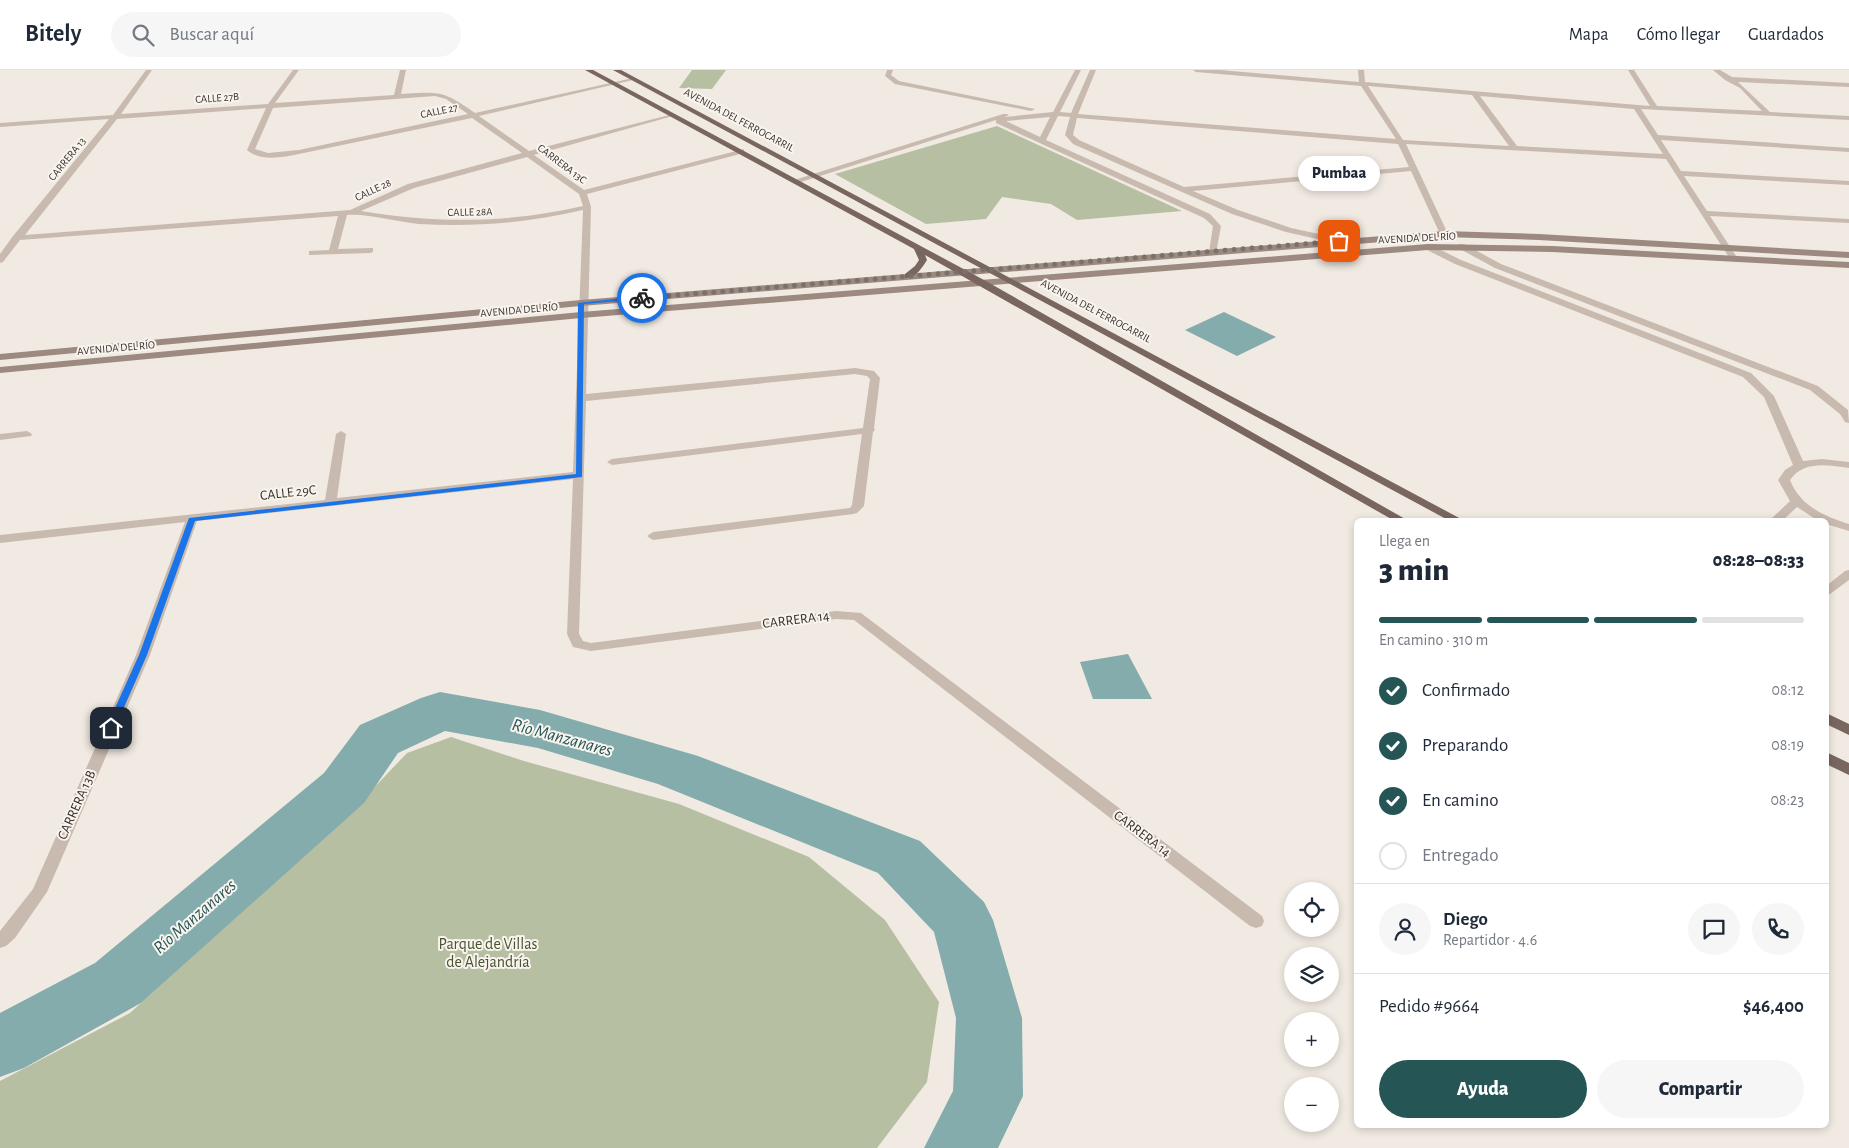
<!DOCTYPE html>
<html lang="es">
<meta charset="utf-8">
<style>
body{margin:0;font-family:"Alegreya Sans",sans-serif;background:#f6f6f7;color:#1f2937;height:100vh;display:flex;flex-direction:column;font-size:19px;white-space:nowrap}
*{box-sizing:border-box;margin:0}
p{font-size:16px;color:#747a83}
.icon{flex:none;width:28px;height:28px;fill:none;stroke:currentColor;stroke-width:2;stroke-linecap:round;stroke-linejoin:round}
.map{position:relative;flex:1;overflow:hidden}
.panel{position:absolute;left:1354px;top:448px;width:475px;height:610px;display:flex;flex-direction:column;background:#fff;border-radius:8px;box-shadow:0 2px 8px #0003}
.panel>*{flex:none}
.buttons{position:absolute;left:1284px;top:812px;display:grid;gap:10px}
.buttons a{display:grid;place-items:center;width:55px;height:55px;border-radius:50%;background:#fff;box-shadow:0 2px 8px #0003;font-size:25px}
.pin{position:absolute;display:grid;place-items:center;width:42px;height:42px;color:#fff;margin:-21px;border-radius:10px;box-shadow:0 2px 8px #0006}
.courier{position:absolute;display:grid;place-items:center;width:50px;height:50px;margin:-25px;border:4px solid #1a73e8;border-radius:50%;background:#fff;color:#222;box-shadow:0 1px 6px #0007}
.bubble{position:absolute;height:35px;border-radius:18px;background:#fff;box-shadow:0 2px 8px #0003;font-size:16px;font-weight:800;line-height:35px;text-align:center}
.overview em{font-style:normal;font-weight:800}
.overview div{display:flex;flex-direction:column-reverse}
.overview{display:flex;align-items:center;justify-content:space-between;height:85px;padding:0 25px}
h1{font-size:32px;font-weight:800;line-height:38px}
.bar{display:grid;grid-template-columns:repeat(4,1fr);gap:8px 5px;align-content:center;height:60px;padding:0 25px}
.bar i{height:6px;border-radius:4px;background:#e0e1e3}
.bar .selected{background:#265556}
.bar p{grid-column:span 4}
.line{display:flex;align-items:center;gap:12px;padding:0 25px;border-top:1px solid #e0e1e3}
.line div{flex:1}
.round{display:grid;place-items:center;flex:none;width:52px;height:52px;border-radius:26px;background:#f6f6f7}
ol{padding:0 25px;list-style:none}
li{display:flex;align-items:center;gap:15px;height:55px}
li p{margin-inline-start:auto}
li .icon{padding:5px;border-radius:50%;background:#265556;color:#fff;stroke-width:4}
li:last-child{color:#747a83}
li i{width:28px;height:28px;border:2px solid #e0e1e3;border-radius:50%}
.primary-button{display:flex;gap:10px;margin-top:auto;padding:10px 25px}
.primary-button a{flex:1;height:58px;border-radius:30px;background:#265556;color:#fff;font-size:20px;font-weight:800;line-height:58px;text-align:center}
.primary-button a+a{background:#f6f6f7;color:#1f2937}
header{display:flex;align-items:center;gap:30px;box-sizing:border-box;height:70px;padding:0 25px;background:#fff;border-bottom:1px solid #e0e1e3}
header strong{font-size:24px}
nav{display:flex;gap:28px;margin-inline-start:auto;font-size:18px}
.search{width:350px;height:45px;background:#f6f6f7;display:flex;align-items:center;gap:12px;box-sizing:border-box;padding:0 18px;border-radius:28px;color:#747a83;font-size:19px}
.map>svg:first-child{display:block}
</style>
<header>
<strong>Bitely</strong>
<div class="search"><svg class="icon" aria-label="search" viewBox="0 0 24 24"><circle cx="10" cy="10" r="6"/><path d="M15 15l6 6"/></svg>Buscar aquí</div>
<nav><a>Mapa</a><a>Cómo llegar</a><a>Guardados</a></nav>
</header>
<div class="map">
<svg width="1849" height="1078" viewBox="0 0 1849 1078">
<rect width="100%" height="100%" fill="#f1eae2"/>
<path fill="#b7bfa3" d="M 692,0 L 726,0 L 712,19 L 679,18 Z
M 997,56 L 1182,141 L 1077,150 L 1051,134 L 1002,127 L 986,149 L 926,154 L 835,104 Z
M 451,667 L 524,691 L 679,734 L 809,787 L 885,850 L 939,932 L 927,1012 L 877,1078 L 0,1078 L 0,1011 L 130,943 L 347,746 L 407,683 Z"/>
<path fill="#84acac" d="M 1224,242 L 1276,267 L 1237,286 L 1185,260 Z
M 1128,584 L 1152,629 L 1093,629 L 1080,592 Z"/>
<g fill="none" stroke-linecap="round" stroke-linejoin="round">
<path fill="#84acac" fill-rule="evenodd" d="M 440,622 L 540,640 L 698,686 L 920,771 L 984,832 L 993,850 L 1022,948 L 1023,1026 L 998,1078 L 924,1078 L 953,1021 L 956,948 L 934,862 L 878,803 L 658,714 L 538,678 L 445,661 L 398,683 L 364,733 L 141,933 L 24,998 L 0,1007 L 0,943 L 95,893 L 324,703 L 360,655 L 421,628 Z"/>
<path fill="#c9baaf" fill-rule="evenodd" d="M 146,0 L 152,0 L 121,44 L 268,34 L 293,0 L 299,0 L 275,33 L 394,25 L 400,0 L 406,0 L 401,24 C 440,22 442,20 475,43 L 633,8 L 633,10 L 479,46 L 529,81 L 673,44 L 673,46 L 534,85 L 584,120 L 744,79 L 744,83 L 587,124 L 591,137 L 586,324 L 855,298 L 874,301 L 880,308 L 874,358 L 875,360 L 873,362 L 864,436 L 857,443 L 853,444 L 653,470 L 647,466 L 653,462 L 850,438 L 852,435 L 862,364 L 612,395 L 607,392 L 612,389 L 863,358 L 870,309 L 867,306 L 855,304 L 586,331 L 579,564 L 583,571 L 591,573 L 836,541 L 861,543 L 1262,846 L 1264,851 L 1262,856 L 1256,858 L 1250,856 L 854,550 L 836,549 L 591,581 L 573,577 L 567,564 L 573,409 L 197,451 L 150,585 L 47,822 L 15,868 L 6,876 L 0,878 L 0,861 L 33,819 L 136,585 L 185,452 L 0,473 L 0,465 L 325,430 L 336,364 L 341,361 L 346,364 L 337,428 L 573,402 L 583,140 C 528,153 475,157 419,154 C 397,152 367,143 347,145 L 338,179 L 373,178 L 373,182 L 370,183 L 309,185 L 309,181 L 329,180 L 338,146 L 20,170 L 3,192 L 0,193 L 0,184 L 13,166 L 109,49 L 0,57 L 0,53 L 113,45 ZM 435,26 L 446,29 L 468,44 L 299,80 L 268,83 L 255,79 L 273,38 ZM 266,38 L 247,80 C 261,92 283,87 299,84 L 472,48 L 522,83 L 408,114 L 350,140 L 25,165 L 117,49 ZM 527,87 L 579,124 L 583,136 C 509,153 436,154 361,141 L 414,118 Z
M 887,0 L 893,0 L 891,5 L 899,11 L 1035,39 L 1031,41 L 895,14 L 885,6 Z
M 1075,0 L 1081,0 L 1060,42 L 1071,43 L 1090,0 L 1096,0 L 1078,44 L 1396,69 L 1361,16 L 1196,2 L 1193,0 L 1220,0 L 1359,12 L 1358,0 L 1364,0 L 1365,12 L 1650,36 L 1628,0 L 1634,0 L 1657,36 L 1762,41 L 1740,18 L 1725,10 L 1713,0 L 1720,0 L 1732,7 L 1849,13 L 1849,17 L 1738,12 L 1770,42 L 1849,46 L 1849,50 L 1641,39 L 1658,65 L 1849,78 L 1849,82 L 1661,70 L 1681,101 L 1849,111 L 1849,115 L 1684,106 L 1707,141 L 1849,149 L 1849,153 L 1710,146 L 1738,189 L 1734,192 L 1730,189 L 1666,89 L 1406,74 L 1448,164 L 1447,166 L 1440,164 L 1411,101 L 1193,121 L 1238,140 L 1291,158 L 1342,169 L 1342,173 L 1339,174 L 1286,162 L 1232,144 L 1073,74 L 1065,65 L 1070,47 L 1058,46 L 1046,70 L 1210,144 L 1221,156 L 1216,184 L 1209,182 L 1213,156 L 1204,148 L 996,53 L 996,50 L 798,113 L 791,111 L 1003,44 L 1007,44 L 1009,45 L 1005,47 L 1053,42 ZM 1368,16 L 1472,25 L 1509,76 L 1403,70 ZM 1480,26 L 1634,39 L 1663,84 L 1517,76 ZM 1050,47 L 1040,67 L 1006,51 ZM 1077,48 L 1398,74 L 1409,97 L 1184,117 L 1079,70 L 1073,65 Z
M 1458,174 L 1464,174 L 1501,194 L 1818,316 L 1848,340 L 1849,353 L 1845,352 L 1840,344 L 1810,320 L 1495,198 L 1458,178 Z
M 1425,175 L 1431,175 L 1461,190 L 1751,303 L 1774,326 L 1803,391 L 1822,389 L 1849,392 L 1849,398 C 1828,395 1804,390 1790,410 C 1800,436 1824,446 1849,454 L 1849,461 L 1826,454 L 1826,450 L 1817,450 L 1797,437 L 1783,450 L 1770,450 L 1790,431 L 1778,410 L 1785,400 L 1793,395 L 1764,327 L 1743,307 L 1455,194 L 1425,179 Z
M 27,361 L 32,364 L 31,366 L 0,370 L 0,364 Z
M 1849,500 L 1849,510 L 1826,527 L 1826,516 L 1845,501 Z"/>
<path fill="#9c8980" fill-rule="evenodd" d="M 1444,161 L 1539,164 L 1849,182 L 1849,188 L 1539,170 L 1444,167 L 581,236 L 0,290 L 0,284 L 581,230 Z
M 1428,174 L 1552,176 L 1849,192 L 1849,198 L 1552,182 L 1428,180 L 581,248 L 0,303 L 0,297 L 581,242 Z"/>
<path fill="#79675f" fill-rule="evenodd" d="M 585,0 L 593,0 L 984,210 L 1407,450 L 1393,450 L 925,185 L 927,190 C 922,198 915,209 905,208 L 905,204 L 915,196 L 919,190 L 914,179 Z
M 613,0 L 621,0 L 1463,450 L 1448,450 Z
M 1826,643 L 1849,654 L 1849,665 L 1826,654 Z
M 1826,682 L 1849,693 L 1849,705 L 1826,694 Z"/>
</g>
<path fill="#1a73e8" d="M 642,226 L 644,229 L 584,234 L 582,407 L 195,451 L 147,585 L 115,658 L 114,660 L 108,660 L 106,658 L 139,585 L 189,448 L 576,404 L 578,233 Z"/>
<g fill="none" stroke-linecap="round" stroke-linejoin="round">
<path stroke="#79716c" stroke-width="5" stroke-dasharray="0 9" d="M 642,228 L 1339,171"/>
</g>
<g text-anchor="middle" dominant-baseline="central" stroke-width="4" stroke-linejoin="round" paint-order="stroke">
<g font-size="11" fill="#38302c" stroke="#f9f4ee">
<text transform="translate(217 28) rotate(-4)">CALLE 27B</text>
<text transform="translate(439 41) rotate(-12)">CALLE 27</text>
<text transform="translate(739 50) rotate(28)">AVENIDA DEL FERROCARRIL</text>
<text transform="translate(67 89) rotate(-51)">CARRERA 13</text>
<text transform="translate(562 94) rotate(37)">CARRERA 13C</text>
<text transform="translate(373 120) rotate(-25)">CALLE 28</text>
<text transform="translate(470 142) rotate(-1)">CALLE 28A</text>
<text transform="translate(1417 168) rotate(-3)">AVENIDA DEL RÍO</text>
<text transform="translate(519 240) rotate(-5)">AVENIDA DEL RÍO</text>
<text transform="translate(1096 241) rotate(28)">AVENIDA DEL FERROCARRIL</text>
<text transform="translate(116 278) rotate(-5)">AVENIDA DEL RÍO</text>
</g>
<g font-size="14" fill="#38302c" stroke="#f9f4ee">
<text transform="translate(288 423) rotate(-6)">CALLE 29C</text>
<text transform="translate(796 550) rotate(-7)">CARRERA 14</text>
<text transform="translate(77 735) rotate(-66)">CARRERA 13B</text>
<text transform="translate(1142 764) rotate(37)">CARRERA 14</text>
</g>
<g font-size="16" fill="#495432" stroke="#f9f4ee">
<text x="488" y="874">Parque de Villas<tspan x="488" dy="18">de Alejandría</tspan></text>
</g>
<g font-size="18" font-style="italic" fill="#265556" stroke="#f9f4ee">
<text transform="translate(562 668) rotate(15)">Río Manzanares</text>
<text transform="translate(195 847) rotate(-41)">Río Manzanares</text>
</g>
</g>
</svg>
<div class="buttons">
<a><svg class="icon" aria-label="locate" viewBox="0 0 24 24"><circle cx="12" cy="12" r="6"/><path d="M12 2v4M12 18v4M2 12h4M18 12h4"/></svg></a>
<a><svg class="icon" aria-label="layers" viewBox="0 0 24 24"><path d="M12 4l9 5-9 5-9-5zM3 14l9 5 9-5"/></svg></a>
<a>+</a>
<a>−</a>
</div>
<div class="pin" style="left:1339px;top:171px;background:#ea580c"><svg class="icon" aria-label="bag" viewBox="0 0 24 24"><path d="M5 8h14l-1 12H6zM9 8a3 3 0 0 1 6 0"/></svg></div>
<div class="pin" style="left:111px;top:658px;background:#1f2937"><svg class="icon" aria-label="home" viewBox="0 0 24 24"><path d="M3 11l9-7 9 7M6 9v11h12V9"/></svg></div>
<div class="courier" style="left:642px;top:228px"><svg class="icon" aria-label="bike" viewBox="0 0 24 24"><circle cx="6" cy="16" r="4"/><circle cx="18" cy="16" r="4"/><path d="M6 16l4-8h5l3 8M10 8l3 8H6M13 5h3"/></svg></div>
<div class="bubble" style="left:1298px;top:86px;width:82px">Pumbaa</div>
<section class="panel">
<div class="overview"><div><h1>3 min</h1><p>Llega en</p></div><em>08:28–08:33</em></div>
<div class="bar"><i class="selected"></i><i class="selected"></i><i class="selected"></i><i></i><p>En camino · 310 m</p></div>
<ol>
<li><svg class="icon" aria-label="check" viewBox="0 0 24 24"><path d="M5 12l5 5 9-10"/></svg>Confirmado<p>08:12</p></li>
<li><svg class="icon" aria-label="check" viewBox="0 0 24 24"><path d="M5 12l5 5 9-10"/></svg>Preparando<p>08:19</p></li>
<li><svg class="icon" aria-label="check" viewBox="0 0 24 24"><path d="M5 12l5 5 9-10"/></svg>En camino<p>08:23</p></li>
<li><i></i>Entregado</li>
</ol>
<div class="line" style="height:90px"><a class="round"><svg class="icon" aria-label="person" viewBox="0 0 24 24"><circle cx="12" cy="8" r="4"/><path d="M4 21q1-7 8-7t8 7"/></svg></a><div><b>Diego</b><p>Repartidor · 4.6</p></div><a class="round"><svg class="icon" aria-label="chat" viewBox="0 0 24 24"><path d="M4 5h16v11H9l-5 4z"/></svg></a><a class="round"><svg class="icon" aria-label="phone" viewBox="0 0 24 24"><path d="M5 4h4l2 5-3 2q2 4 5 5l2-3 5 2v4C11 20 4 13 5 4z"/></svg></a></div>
<div class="line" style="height:65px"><div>Pedido #9664</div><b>$46,400</b></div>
<div class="primary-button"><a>Ayuda</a><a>Compartir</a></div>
</section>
</div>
